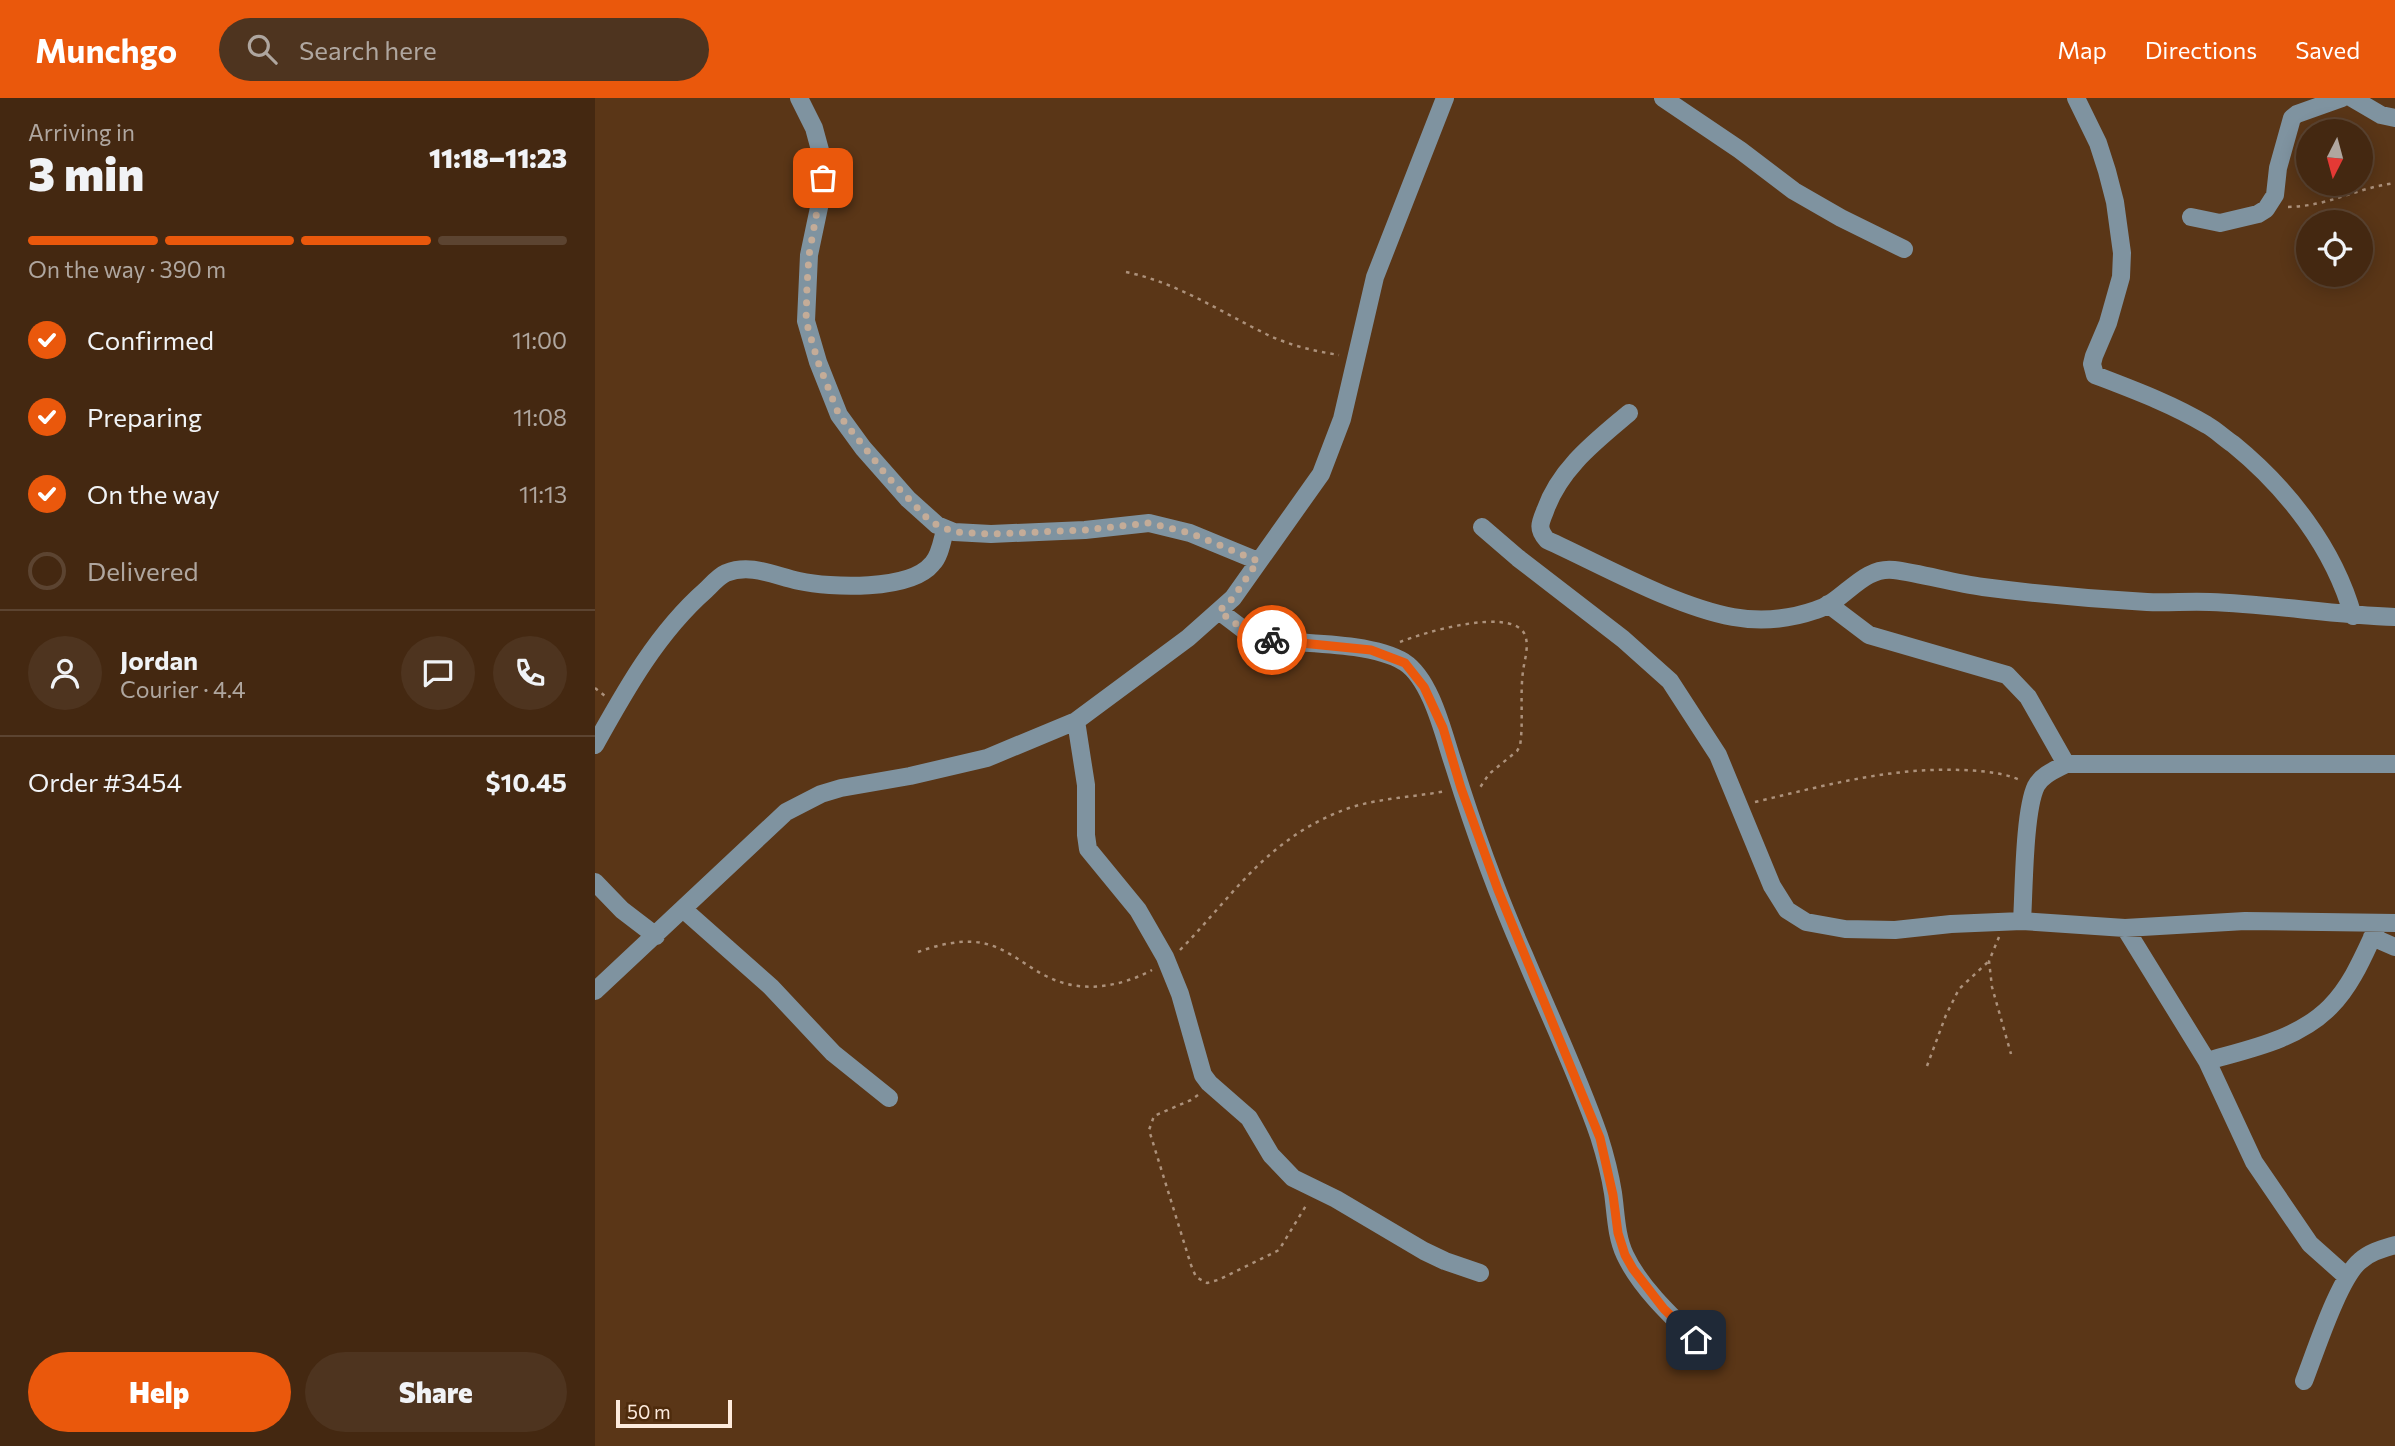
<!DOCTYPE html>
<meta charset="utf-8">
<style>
body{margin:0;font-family:Commissioner,sans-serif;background:#4e341f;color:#f1f3f6;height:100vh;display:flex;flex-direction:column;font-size:26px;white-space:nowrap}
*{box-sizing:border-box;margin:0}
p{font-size:23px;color:#afa69f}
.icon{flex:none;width:38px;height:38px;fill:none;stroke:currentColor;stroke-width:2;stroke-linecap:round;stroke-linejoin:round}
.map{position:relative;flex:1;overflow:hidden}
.details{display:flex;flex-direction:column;background:#442811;width:595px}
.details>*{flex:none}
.needle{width:46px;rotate:186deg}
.fabs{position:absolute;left:1701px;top:21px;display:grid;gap:14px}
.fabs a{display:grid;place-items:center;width:77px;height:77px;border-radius:50%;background:#442811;box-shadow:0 4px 18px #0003,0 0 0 2px #5c4431;font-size:35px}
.scale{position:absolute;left:21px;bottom:18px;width:116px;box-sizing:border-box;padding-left:7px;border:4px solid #fdebdd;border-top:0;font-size:19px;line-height:24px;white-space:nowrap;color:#fdebdd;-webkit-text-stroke:5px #4e2b0c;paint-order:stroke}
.pin{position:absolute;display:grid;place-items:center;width:60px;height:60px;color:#fff;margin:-30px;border-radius:14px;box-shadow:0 4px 10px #0006}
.courier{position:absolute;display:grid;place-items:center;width:70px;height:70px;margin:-35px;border:5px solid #ea580c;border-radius:50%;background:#fff;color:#222;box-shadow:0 2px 9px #0007}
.head em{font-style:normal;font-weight:800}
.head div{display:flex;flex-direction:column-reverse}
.head{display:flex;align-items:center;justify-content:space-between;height:119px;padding:0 28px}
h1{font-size:46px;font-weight:800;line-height:52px}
.bar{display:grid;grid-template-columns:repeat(4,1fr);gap:10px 7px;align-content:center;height:84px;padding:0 28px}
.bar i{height:9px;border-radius:5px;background:#5c4431}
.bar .current{background:#ea580c}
.bar p{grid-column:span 4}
.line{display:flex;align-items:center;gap:18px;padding:0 28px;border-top:2px solid #5c4431}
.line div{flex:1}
.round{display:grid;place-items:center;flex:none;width:74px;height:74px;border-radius:37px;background:#4e341f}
ol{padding:0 28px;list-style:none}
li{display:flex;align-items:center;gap:21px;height:77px}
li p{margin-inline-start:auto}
li .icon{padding:7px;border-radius:50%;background:#ea580c;color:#fff;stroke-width:4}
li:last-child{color:#afa69f}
li i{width:38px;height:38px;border:4px solid #5c4431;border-radius:50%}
.action{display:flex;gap:14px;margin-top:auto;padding:14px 28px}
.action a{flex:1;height:80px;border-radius:42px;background:#ea580c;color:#fff;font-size:28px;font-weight:800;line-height:80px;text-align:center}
.action a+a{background:#4e341f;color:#f1f3f6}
header{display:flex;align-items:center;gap:42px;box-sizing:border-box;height:98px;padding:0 35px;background:#ea580c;color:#fff}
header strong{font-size:33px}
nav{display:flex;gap:38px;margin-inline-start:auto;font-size:24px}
.search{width:490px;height:63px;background:#4e341f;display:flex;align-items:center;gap:18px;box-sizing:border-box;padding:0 24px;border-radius:38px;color:#afa69f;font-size:26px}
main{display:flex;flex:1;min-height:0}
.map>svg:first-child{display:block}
</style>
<header>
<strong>Munchgo</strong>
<div class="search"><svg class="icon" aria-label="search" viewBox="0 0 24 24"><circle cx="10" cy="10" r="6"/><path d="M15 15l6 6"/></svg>Search here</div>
<nav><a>Map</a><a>Directions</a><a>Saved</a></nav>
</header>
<main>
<section class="details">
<div class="head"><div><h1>3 min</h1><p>Arriving in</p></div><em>11:18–11:23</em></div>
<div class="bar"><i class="current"></i><i class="current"></i><i class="current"></i><i></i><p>On the way · 390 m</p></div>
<ol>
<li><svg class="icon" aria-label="check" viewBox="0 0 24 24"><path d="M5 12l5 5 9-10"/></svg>Confirmed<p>11:00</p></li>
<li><svg class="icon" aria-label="check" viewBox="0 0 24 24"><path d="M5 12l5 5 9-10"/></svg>Preparing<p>11:08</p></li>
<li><svg class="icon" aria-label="check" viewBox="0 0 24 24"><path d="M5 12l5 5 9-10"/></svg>On the way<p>11:13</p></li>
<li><i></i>Delivered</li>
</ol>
<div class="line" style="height:126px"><a class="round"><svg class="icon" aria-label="person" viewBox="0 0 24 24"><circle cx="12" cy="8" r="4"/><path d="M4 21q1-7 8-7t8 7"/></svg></a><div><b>Jordan</b><p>Courier · 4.4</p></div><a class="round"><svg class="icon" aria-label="chat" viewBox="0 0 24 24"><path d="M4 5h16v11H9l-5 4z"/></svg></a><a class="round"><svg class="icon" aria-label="phone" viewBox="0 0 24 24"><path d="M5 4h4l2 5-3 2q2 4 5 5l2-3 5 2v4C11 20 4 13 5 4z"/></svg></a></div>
<div class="line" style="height:91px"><div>Order #3454</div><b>$10.45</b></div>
<div class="action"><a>Help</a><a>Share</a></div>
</section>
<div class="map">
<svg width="1800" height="1348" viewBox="0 0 1800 1348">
<rect width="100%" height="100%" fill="#5a3617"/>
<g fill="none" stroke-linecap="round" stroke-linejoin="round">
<path stroke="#ac917b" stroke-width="2.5" stroke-dasharray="3.5 5" stroke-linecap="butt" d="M 1693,109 C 1735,108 1761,90 1800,85
M 531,174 C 583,185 624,213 671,236 C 693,247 719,253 744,257
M 805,544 C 827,535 913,509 929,535 C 934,544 931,557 929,567 C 924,594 929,621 925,648 L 922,653 L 894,676 L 884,691
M 0,590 L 10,598
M 1160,704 C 1228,688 1295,669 1367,672 C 1387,673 1406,674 1425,682
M 1404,839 L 1394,863 L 1397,889 L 1416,956
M 585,852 C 637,799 668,746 741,715 C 775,700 815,700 851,693
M 323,854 C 342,847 367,841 387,845 C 410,849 428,866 449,877 C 484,896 523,890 557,872
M 1332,968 L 1351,917 L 1364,891 L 1394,863
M 603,997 L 596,1002 L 559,1018 L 554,1032 L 596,1167 L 601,1179 L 612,1185 L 623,1182 L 684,1152 L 712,1106"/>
<path stroke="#7f93a0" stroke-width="18" d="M 204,0 L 219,30 L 225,52 L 228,80 L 226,100 L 214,157 L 211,223 L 223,264 L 244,317 L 268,350 L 313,401 L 342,427 L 359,434 L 396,436 L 490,432 L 554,425 L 595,435 L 663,463
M 1068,0 L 1145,52 L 1199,93 L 1246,120 L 1309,151
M 1481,0 L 1503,45 L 1512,73 L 1520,104 L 1527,155 L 1526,179 L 1513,225 L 1499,258 L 1497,266 L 1500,277 C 1539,292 1577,306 1612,327 C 1621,332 1629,340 1638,346 C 1692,390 1739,450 1758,518
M 1757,0 L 1786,17 L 1800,20
M 1596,119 L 1625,125 L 1663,116 L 1671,111 L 1680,97 L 1683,70 L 1697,20 L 1702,16 L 1747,0
M 1034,315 C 1001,343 965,370 950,413 C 945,425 942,431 952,442 C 1007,467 1079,508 1138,519 C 1165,524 1195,521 1221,512 C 1249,504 1267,468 1299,472 C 1329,476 1358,485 1388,489 C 1442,496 1497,501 1552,504 C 1573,505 1594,503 1615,504 C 1677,506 1738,517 1800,519
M 887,429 L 923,460 L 1028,541 L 1075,583 L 1123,657 L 1177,788 L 1192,812 L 1211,824 L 1250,831 L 1300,832 L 1356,826 L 1427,823 L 1530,830 L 1650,823 L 1800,825
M 1233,506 L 1274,537 L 1412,577 L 1433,599 L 1471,666
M 624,513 L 653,535 L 669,542 C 709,546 776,544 809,564 C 837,582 849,639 859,668 C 879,732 902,796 929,857 C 954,917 983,977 1004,1038 C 1010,1057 1015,1076 1018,1095 C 1021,1116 1021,1138 1030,1157 C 1045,1189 1076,1218 1101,1242
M 481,623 L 491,687 L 491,737 L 493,751 L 543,812 L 570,859 L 585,896 L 608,977 L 614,985 L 654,1020 L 676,1057 L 698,1080 L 741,1101 L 829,1153 L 850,1163 L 885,1175
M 0,647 C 31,591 63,534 111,492 C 117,486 124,478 131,475 C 156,465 180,478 204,483 C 235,490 315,493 337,466 C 345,458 347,443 350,432
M 0,784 L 27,812 L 61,838
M 88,811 L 176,889 L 238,955 L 294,1000
M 1427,823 C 1429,792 1429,713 1441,688 C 1447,677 1460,672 1471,666 L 1800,666
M 1530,830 L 1612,963 L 1659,1064 L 1715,1146 L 1752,1179
M 1777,839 L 1800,849
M 0,893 L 191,714 L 226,696 L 246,690 L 315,678 L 392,660 L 481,623 L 593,540 L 638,500 L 726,376 L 747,321 L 780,179 L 850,0
M 1612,963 C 1654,951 1702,942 1735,909 C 1758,886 1770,854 1784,825
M 1709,1283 C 1720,1255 1744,1180 1765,1163 C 1775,1154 1787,1151 1800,1147"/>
</g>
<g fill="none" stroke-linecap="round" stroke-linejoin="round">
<path stroke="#c4ac98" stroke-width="7" stroke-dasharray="0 12.6" d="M 228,80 L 214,157 L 212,188 L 211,223 L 223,264 L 244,317 L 292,378 L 332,420 L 342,427 L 359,434 L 396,436 L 490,432 L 554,425 L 595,435 L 663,463 L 638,500 L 624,513 L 653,535 L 677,542"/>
<path stroke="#ea580c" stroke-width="9" d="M 677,542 L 776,552 L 810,565 L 829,589 L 848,630 L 866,690 L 903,792 L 1005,1040 L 1018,1097 L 1023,1135 L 1030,1157 L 1038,1171 L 1069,1211 L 1101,1242"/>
</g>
</svg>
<div class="fabs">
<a><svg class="needle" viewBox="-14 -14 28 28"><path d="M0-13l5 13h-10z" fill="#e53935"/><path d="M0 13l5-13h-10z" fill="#afa69f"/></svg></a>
<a><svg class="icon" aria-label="locate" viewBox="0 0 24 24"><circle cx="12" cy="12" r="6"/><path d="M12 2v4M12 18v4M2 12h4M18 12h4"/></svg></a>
</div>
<div class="scale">50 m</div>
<div class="pin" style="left:228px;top:80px;background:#ea580c"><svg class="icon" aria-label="bag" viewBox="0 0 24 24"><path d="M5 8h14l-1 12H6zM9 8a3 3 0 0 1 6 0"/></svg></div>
<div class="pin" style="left:1101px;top:1242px;background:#1f2937"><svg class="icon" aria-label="home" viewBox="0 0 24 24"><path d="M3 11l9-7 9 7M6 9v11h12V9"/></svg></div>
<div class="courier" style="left:677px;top:542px"><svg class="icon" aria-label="bike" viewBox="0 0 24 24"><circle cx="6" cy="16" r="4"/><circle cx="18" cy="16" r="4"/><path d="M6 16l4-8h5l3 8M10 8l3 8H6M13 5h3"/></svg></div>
</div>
</main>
